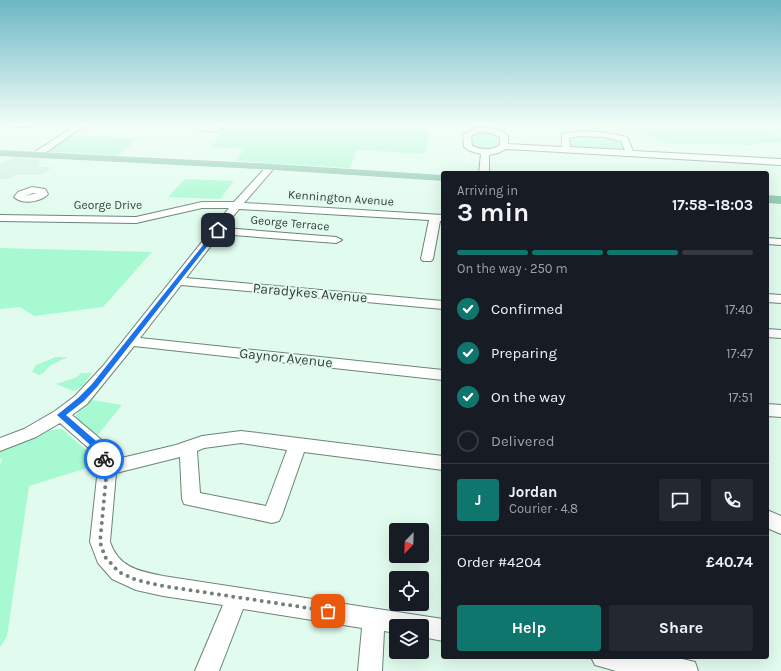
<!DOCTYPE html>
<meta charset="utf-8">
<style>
body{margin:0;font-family:Karla,sans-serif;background:#242831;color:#f1f3f6;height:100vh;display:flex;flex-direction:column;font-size:15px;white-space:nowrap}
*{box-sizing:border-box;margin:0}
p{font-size:13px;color:#9ea1a6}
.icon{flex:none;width:22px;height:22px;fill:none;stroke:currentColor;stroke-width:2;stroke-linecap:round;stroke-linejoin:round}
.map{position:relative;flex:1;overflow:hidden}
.drawer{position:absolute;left:441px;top:171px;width:328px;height:488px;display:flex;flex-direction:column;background:#171b24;border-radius:4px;box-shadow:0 4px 16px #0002}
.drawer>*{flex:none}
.needle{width:26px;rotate:203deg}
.controls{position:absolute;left:389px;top:523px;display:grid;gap:8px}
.controls a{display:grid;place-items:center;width:40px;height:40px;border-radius:4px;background:#171b24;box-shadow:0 4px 16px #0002;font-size:20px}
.pin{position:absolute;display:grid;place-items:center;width:34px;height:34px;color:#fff;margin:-17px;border-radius:8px;box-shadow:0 2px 6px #0006}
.courier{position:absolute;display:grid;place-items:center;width:40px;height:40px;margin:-20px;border:3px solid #1a73e8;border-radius:50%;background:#fff;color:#222;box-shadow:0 1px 5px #0007}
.headline em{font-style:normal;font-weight:700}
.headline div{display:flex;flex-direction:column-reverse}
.headline{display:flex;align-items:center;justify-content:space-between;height:68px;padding:0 16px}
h1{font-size:26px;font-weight:700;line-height:30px}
.bar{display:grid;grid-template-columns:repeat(4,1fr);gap:6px 4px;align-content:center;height:48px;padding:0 16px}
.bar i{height:5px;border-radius:3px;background:#363941}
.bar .active{background:#0f766e}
.bar p{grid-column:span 4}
.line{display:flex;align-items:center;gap:10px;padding:0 16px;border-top:1px solid #363941}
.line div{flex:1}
.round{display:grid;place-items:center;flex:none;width:42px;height:42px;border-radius:4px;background:#242831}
ol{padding:0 16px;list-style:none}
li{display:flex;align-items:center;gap:12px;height:44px}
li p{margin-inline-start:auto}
li .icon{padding:4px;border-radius:50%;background:#0f766e;color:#fff;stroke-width:4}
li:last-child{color:#9ea1a6}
li i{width:22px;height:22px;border:2px solid #363941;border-radius:50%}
.primary-button{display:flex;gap:8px;margin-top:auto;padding:8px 16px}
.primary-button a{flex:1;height:46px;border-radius:4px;background:#0f766e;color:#fff;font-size:16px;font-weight:700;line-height:46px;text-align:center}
.primary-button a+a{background:#242831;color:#f1f3f6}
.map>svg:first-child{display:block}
</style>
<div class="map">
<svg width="781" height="671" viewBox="0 0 781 671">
<rect width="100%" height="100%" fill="#e1fcee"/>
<path fill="#cff1e0" d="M 15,156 L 44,157 L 37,167 L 52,167 L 42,175 L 14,175 L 9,179 L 0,179 L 0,163 L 3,163 Z"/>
<path fill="#a6f9d1" d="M 225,124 L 428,124 L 429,137 L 425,154 L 357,150 L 350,168 L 235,161 L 245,149 L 212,147 Z
M 586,124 L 760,124 L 781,137 L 781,143 L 761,143 L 755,145 L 670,144 L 636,130 L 614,125 Z
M 479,131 L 488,132 L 499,135 L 500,146 C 490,150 480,151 470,144 L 470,136 Z
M 583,135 L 605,136 L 622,141 L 625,150 L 574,148 L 569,147 L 568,138 Z
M 69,136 L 138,139 L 115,157 L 42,153 Z
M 185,179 L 234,181 L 220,199 L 168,197 Z
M 0,248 L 152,252 L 103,307 L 34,316 L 20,307 L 0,309 Z
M 56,357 L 68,357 L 51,365 L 43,373 L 39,375 L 32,372 L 36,365 Z
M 81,373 L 92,373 C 86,381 82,388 74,391 L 56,384 L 77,377 Z
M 96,396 L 92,400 L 122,405 L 97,436 L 75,417 L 81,407 Z
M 62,429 L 88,452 L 93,466 L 29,486 L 7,636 L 0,647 L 0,465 L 2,459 L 0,459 L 0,451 L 43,431 Z"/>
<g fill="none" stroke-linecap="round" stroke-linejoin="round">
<defs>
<path id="minor" d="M 8,124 L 37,124 C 31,128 14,128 8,124 Z
M 78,124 L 87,124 L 39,157 L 33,157 L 32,155 L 33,153 Z
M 198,124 L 206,124 L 205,126 L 217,127 L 221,129 C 216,133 202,132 197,128 Z
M 475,128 C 485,126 501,129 508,136 L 508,144 L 562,147 L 562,134 C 584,129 605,132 627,137 L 633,151 L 781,159 L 781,165 L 506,149 L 498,153 L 489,155 L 489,173 L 479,173 L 481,154 L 470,151 L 464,147 L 463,135 ZM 479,132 L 491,133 L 500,137 L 500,145 C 491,151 482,150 472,146 L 471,136 ZM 579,136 L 603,137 L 621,141 L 625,150 L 570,147 L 569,138 Z
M 271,164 L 275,167 L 244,203 L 443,215 L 443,221 L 440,221 L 433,259 L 431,261 L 423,261 L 421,259 L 429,220 L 239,209 L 224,228 L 336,237 L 342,240 L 336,243 L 220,234 L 186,278 L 443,301 L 443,309 L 181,285 L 140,338 L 443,370 L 443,380 L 134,346 L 87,404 L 72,415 L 104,442 L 113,460 L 176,445 L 202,436 L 241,431 L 443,456 L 443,470 L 304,452 L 282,515 L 279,521 L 272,523 L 184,504 L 182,499 L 180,457 L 116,473 L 110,542 C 119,568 139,571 163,576 L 443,619 L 443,641 L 422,637 L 422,626 L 396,626 L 396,633 L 384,631 L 382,671 L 358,671 L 362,628 L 243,609 L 219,671 L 195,671 L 223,605 L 163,596 L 136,590 L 112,579 L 98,563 L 90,542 L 98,468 L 92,451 L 60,423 L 36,437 L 0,451 L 0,438 L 24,429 L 55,411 L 75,396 L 103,366 L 229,208 L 202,208 L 136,223 L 0,221 L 0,215 L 136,217 L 202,202 L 234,202 L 268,165 ZM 241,443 L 287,450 L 266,506 L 200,493 L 197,451 L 204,448 Z
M 32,187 L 45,189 L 48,194 C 41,202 22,205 14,197 L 18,192 ZM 33,193 L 37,193 L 25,196 Z
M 767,238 L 781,239 L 781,245 L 767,244 Z
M 767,294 L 781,295 L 781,303 L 767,302 Z
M 767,329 L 781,330 L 781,338 L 767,337 Z
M 767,404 L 781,405 L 781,417 L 767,416 Z
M 767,510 L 781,516 L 781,534 L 767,528 Z
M 591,657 L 674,657 L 695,662 L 698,671 L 616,671 L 595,665 Z"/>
<path id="major" d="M 0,150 L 258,163 L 443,175 L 443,181 L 258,169 L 0,156 Z
M 767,195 L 781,196 L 781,204 L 767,203 Z"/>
</defs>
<use href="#minor" stroke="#6c8478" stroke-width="2"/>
<use href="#major" stroke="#fff" stroke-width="1"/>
<use href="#minor" fill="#fff" fill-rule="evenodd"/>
<use href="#major" fill="#84c4ab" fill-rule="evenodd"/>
</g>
<linearGradient id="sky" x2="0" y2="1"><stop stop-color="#6cb6c4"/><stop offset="0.57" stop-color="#f2fef7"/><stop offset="1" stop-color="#f2fef7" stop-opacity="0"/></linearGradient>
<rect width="781" height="218" fill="url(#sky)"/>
<path fill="#1a73e8" d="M 216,229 L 220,230 L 97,387 L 84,401 L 66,415 L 103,447 L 108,459 L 104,462 L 101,461 L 97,451 L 57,415 L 78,398 L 92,384 Z"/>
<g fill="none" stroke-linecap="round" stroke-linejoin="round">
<path stroke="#718178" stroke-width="4" stroke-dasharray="0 7.2" d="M 104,459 L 107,468 L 100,542 L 105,557 L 119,572 L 136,580 L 163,586 L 328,611"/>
</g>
<g text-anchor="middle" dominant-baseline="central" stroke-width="4" stroke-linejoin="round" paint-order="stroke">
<g font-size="12" fill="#343f39" stroke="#e1fcee">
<text transform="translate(341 198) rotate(4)">Kennington Avenue</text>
<text x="108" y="205">George Drive</text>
<text transform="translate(290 223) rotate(5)">George Terrace</text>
</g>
<g font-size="14" fill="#343f39" stroke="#e1fcee">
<text transform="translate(310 293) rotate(5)">Paradykes Avenue</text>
<text transform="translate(286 358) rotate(6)">Gaynor Avenue</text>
</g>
</g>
</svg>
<div class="controls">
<a><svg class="needle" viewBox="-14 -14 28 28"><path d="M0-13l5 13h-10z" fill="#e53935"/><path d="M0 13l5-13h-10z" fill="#9ea1a6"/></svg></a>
<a><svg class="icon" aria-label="locate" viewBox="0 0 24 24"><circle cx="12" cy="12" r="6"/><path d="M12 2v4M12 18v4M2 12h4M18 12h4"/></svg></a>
<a><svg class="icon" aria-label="layers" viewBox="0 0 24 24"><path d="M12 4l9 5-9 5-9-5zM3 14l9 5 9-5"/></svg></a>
</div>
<div class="pin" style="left:328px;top:611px;background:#ea580c"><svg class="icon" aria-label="bag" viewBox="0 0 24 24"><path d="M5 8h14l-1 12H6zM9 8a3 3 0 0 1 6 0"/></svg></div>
<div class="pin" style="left:218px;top:230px;background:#1f2937"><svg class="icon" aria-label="home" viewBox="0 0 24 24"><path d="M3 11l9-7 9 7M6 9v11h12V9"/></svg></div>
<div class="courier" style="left:104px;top:459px"><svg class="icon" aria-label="bike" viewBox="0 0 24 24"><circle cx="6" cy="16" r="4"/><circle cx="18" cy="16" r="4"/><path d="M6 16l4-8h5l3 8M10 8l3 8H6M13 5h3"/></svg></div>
<section class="drawer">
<div class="headline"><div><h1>3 min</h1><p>Arriving in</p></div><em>17:58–18:03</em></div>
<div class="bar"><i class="active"></i><i class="active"></i><i class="active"></i><i></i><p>On the way · 250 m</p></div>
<ol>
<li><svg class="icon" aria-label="check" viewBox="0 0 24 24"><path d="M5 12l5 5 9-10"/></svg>Confirmed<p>17:40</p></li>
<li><svg class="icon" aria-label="check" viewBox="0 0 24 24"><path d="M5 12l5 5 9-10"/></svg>Preparing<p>17:47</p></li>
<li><svg class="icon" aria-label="check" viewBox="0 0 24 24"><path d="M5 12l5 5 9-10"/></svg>On the way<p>17:51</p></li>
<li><i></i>Delivered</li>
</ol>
<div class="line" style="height:72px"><b class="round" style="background:#0f766e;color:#fff">J</b><div><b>Jordan</b><p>Courier · 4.8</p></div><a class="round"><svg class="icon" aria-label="chat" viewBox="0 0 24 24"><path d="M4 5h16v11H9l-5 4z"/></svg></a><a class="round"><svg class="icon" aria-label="phone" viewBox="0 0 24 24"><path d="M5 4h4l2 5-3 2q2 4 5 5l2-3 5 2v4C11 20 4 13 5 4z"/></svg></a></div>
<div class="line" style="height:52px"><div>Order #4204</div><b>£40.74</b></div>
<div class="primary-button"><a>Help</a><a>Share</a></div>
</section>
</div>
